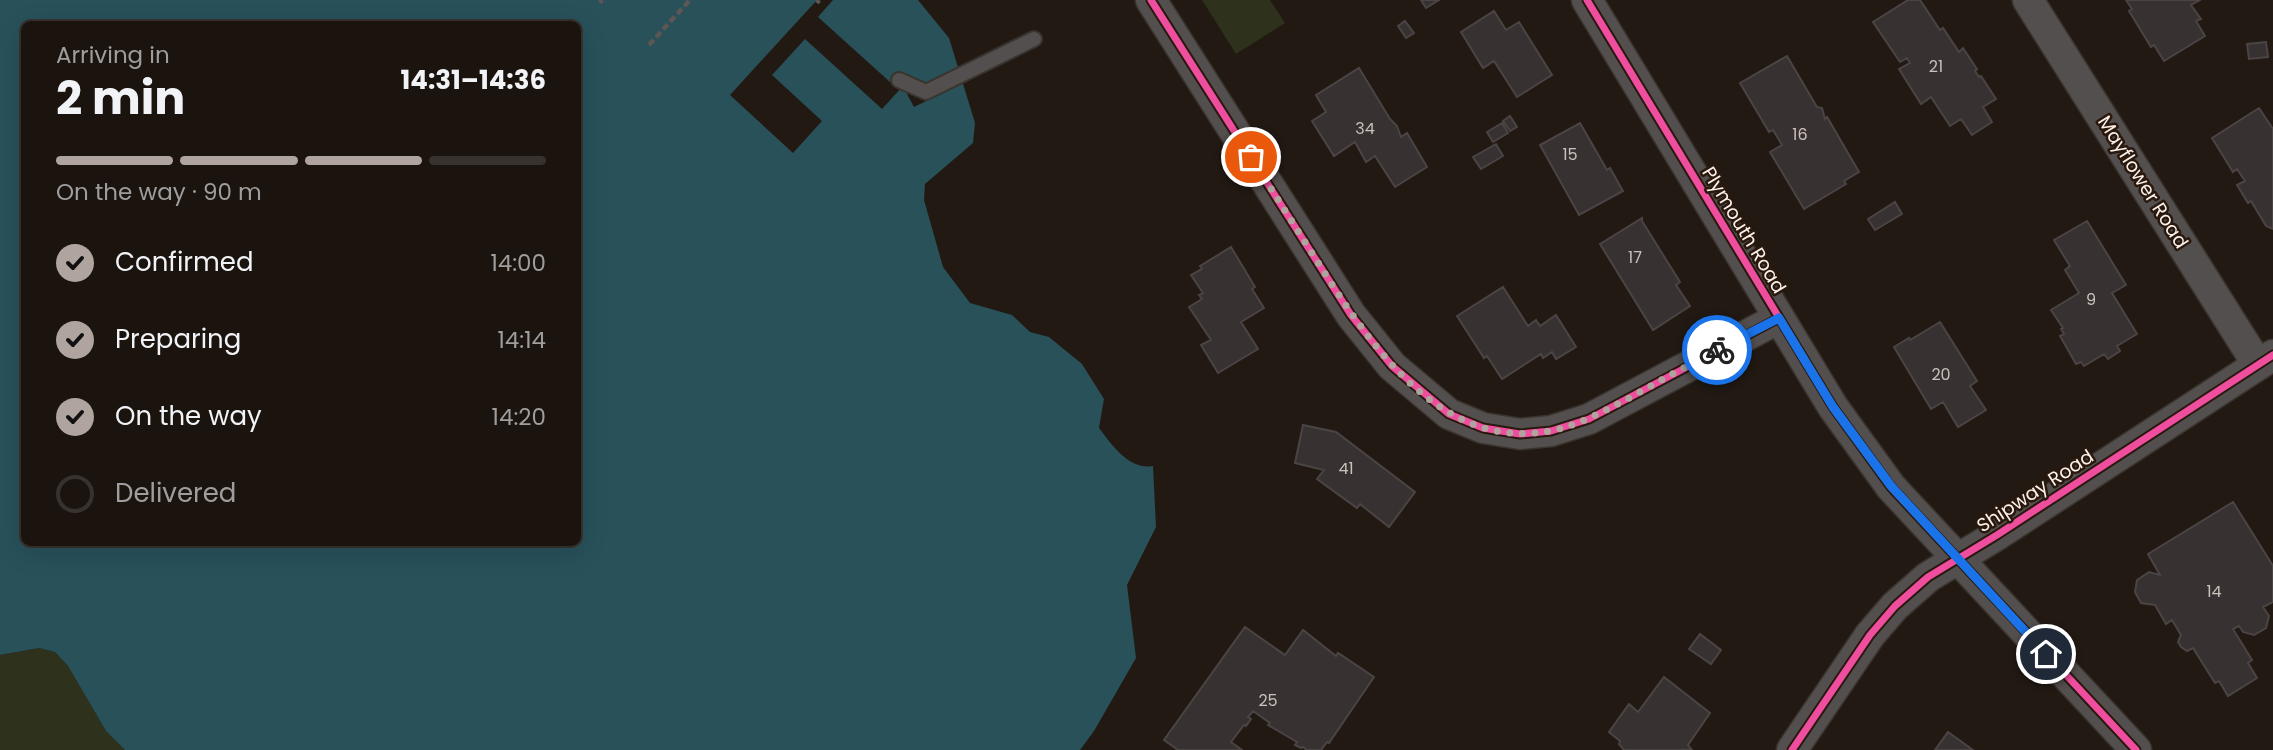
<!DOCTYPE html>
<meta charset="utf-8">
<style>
body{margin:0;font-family:Poppins,sans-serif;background:#27201c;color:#f1f3f6;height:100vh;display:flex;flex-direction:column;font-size:26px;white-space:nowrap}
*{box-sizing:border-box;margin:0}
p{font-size:23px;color:#9f9e9e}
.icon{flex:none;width:38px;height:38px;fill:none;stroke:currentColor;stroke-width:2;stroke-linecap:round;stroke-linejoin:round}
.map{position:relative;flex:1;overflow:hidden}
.drawer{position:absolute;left:21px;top:21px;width:560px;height:525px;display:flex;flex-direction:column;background:#1a130e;border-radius:10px;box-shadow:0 7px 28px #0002,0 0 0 2px #38322e}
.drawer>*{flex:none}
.pin{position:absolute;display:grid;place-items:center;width:60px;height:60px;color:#fff;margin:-30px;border:4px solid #fff;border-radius:50%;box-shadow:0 2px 7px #0007}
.courier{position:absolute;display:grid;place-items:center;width:70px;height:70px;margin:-35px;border:5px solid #1a73e8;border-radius:50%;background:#fff;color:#222;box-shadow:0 2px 9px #0007}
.head em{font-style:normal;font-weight:700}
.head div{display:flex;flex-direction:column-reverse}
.head{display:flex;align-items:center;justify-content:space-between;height:119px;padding:0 35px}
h1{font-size:46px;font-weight:700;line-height:52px}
.bar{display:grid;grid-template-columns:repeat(4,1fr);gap:10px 7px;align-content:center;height:84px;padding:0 35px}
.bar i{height:9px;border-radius:5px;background:#38322e}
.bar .on{background:#b0a59e}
.bar p{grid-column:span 4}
ol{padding:0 35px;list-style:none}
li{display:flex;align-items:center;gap:21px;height:77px}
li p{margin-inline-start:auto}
li .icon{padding:7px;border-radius:50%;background:#b0a59e;color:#111;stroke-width:4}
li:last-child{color:#9f9e9e}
li i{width:38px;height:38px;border:4px solid #38322e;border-radius:50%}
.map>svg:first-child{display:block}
</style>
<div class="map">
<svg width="2273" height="750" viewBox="0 0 2273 750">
<rect width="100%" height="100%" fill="#221913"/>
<path fill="#2e311b" d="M 1202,0 L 1270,0 L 1285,23 L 1236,54 Z
M 39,648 L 55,652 L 68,666 L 106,731 L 125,750 L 0,750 L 0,655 Z"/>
<path fill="#28515a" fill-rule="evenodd" d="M 0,0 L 918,0 L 949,38 L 975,123 L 973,143 L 925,184 L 924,200 L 943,267 L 970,303 L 1012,315 L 1030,332 L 1049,337 L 1082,364 L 1104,399 L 1099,428 C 1112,445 1129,470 1153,466 L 1156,527 L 1127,585 L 1136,658 L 1094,731 L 1080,750 L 125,750 L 106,731 L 68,666 L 55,652 L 39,648 L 0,655 ZM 24,24 L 578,24 L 578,542 L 24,542 Z"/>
<path fill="#221913" d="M 817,0 L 833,0 L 818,17 L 890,82 L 900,72 L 928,83 L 962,67 L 967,81 L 914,107 L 907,94 L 911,92 L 902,87 L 882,109 L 805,39 L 772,75 L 822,121 L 793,153 L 730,95 Z"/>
<path fill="#373131" stroke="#4b4445" stroke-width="2" d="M 1421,0 L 1439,0 L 1426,8 Z
M 1908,0 L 1920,0 L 1940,30 L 1943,28 L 1959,52 L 1963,48 L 1977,69 L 1975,71 L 1979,77 L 1981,76 L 1996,99 L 1983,107 L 1992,122 L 1972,135 L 1961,119 L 1950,126 L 1931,97 L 1921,104 L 1899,69 L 1910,63 L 1907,58 L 1900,62 L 1873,22 Z
M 2126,0 L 2200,0 L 2191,5 L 2201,19 L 2196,21 L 2205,36 L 2164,61 L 2154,45 L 2151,47 L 2129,11 L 2132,9 Z
M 1494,11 L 1506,30 L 1519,22 L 1552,75 L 1517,97 L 1494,61 L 1483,68 L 1461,32 Z
M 1405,21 L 1414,33 L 1406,38 L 1398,26 Z
M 2266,42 L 2268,57 L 2249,59 L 2247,44 Z
M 1787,56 L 1817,107 L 1822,108 L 1825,119 L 1827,117 L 1859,172 L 1844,181 L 1846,184 L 1804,209 L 1770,152 L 1782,145 L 1773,130 L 1769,132 L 1740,83 Z
M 1359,68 L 1390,119 L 1397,126 L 1401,137 L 1407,133 L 1427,167 L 1395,187 L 1375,156 L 1366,162 L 1355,142 L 1334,156 L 1312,121 L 1326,112 L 1316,95 Z
M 2259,108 L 2273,129 L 2273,229 L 2266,226 L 2251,201 L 2248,203 L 2237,185 L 2245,181 L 2237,169 L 2233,172 L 2212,138 Z
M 1510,116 L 1517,127 L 1510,131 L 1503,121 Z
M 1502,123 L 1508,133 L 1493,142 L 1487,132 Z
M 1580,123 L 1607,170 L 1610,168 L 1623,191 L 1579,215 L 1540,145 Z
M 1496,144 L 1503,156 L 1481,169 L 1473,157 Z
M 1895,202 L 1902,214 L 1875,230 L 1868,219 Z
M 1642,218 L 1642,221 L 1680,282 L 1676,285 L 1690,306 L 1653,330 L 1600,244 Z
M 2087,221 L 2126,285 L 2112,293 L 2137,334 L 2117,346 L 2120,351 L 2108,359 L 2104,354 L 2084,366 L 2081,362 L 2076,364 L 2060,336 L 2064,334 L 2061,329 L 2063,328 L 2051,310 L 2079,293 L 2065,270 L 2070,266 L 2054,240 Z
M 1231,247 L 1255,287 L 1252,289 L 1264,308 L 1241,322 L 1258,349 L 1218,373 L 1201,345 L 1211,340 L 1189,307 L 1202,299 L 1199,295 L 1203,293 L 1191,275 L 1202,269 L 1200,266 Z
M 1503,287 L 1528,326 L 1536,320 L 1540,326 L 1556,315 L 1576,347 L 1556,359 L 1552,352 L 1543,358 L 1541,354 L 1502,379 L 1487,356 L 1484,358 L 1457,316 Z
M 1940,322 L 1977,381 L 1970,386 L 1986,410 L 1958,427 L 1943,402 L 1931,409 L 1894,347 L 1909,338 L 1910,340 Z
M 1303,425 L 1336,432 L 1415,492 L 1389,527 L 1360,504 L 1357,508 L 1317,479 L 1324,470 L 1295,463 Z
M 2233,502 L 2273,566 L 2273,602 L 2263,607 L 2269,616 L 2266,628 L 2254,635 L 2243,632 L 2239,626 L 2233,629 L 2252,660 L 2248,663 L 2257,678 L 2228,696 L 2219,681 L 2215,683 L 2193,648 L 2187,651 L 2181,647 L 2178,642 L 2181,635 L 2172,620 L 2166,624 L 2155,605 L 2141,603 L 2135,592 L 2137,580 L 2149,572 L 2160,575 L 2148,554 Z
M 1245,627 L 1285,655 L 1303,630 L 1336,656 L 1338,653 L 1374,677 L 1329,743 L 1327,742 L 1321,750 L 1307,750 L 1303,747 L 1301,748 L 1295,745 L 1297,742 L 1268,725 L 1270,723 L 1253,711 L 1248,717 L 1251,719 L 1246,726 L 1244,725 L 1231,742 L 1242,750 L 1178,750 L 1164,740 Z
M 1700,634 L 1721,650 L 1711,664 L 1689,649 Z
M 1664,677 L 1710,713 L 1688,745 L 1692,750 L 1624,750 L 1619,744 L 1620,741 L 1609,732 L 1629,704 L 1638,712 Z
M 1948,732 L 1973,750 L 1935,750 Z"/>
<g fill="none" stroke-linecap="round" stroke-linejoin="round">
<defs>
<path id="lane" d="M 899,80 L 926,92 L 1034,39"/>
<path id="street" d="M 1151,0 L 1351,315 L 1392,366 L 1449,414 L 1483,428 L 1520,434 L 1551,431 L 1589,419 L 1779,318
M 1587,0 L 1833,407 L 1891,487 L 2136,750
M 2028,0 L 2258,365
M 1792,750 L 1870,635 L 1895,606 L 1928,577 L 1997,535 L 2273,355"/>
</defs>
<use href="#lane" stroke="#3a342e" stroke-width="18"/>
<use href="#street" stroke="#3a342e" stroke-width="33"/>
<path stroke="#5c5654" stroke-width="4.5" stroke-dasharray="7 3.5" stroke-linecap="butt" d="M 600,3 L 602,0
M 817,3 L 819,0
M 649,45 L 690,0"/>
<use href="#lane" stroke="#534f4e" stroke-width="14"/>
<use href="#street" stroke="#534f4e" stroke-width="30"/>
<defs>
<path id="cycleway" d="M 1151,0 L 1351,315 L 1392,366 L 1449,414 L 1483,428 L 1520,434 L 1551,431 L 1589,419 L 1779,318
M 1587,0 L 1833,407 L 1891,487 L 2136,750
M 1792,750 L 1870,635 L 1895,606 L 1928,577 L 1997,535 L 2273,355"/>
</defs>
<use href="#cycleway" stroke="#28180d" stroke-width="11"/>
<use href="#cycleway" stroke="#ef4d9e" stroke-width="7"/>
</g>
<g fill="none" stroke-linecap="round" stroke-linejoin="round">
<path stroke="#b0a59e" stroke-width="7" stroke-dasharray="0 12.6" d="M 1251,157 C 1273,192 1295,226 1317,261 C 1368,341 1439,452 1550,431 C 1580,425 1606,410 1633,396 C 1661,380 1689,365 1717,350"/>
<path stroke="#1a73e8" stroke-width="9" d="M 1717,350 L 1779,318 L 1833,407 L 1891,486 L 2046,654"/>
</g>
<g text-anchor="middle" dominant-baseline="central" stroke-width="5" stroke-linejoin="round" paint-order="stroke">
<g font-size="16" fill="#cbc0bb">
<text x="1936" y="66">21</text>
<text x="1365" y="128">34</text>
<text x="1800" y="134">16</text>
<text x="1570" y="154">15</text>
<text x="1635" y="257">17</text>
<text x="2091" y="299">9</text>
<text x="1941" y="374">20</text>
<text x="1346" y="468">41</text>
<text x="2214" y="591">14</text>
<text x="1268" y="700">25</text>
</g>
<g font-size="19" fill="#fcf0e9" stroke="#28180d">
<text transform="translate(2143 182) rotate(58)">Mayflower Road</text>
<text transform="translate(1744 230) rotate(59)">Plymouth Road</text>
<text transform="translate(2035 491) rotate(-33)">Shipway Road</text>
</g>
</g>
</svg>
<div class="pin" style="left:1251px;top:157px;background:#ea580c"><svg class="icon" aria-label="bag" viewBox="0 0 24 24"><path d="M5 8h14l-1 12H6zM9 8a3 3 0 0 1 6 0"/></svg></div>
<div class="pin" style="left:2046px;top:654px;background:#1f2937"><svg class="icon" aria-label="home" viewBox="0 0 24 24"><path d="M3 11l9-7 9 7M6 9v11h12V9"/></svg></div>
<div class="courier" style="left:1717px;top:350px"><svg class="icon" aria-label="bike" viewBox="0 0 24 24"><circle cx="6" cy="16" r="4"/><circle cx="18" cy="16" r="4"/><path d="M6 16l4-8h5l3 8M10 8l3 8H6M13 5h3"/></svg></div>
<section class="drawer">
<div class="head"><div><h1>2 min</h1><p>Arriving in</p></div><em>14:31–14:36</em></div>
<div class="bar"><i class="on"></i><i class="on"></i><i class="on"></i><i></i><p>On the way · 90 m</p></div>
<ol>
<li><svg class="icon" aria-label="check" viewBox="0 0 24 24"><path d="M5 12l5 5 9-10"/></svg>Confirmed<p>14:00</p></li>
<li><svg class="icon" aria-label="check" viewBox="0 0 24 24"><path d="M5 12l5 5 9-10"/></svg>Preparing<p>14:14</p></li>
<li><svg class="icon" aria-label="check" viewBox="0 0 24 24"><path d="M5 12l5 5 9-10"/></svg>On the way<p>14:20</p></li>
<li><i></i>Delivered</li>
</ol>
</section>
</div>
